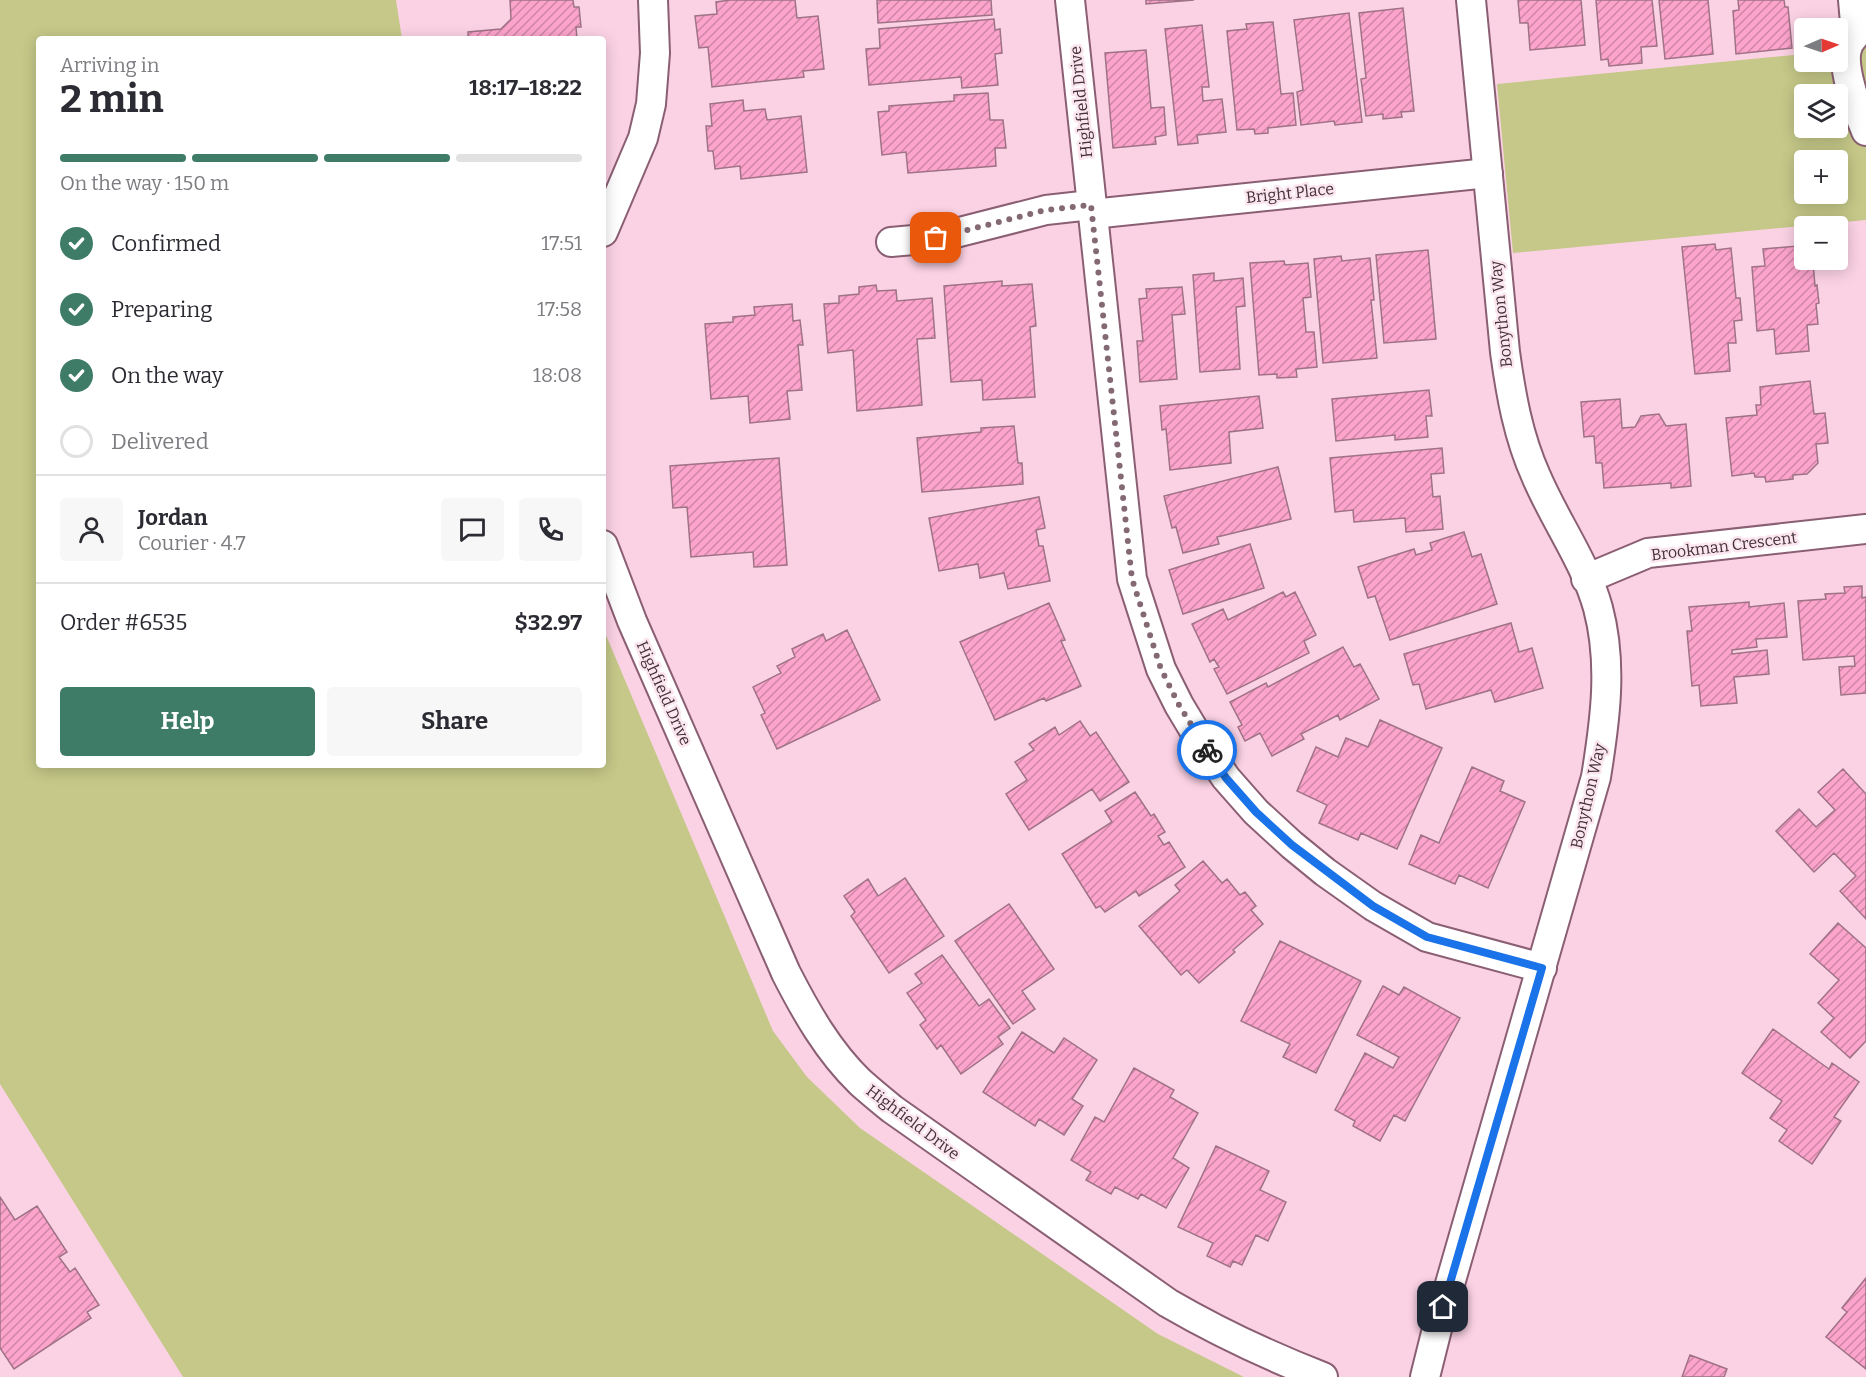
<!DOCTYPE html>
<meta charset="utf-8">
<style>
body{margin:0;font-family:Bitter,serif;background:#f7f7f7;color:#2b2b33;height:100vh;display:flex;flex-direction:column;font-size:22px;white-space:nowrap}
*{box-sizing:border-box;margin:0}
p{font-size:20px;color:#7c7c81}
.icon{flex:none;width:33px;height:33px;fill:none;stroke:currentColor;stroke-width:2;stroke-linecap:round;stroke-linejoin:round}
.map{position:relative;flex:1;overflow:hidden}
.sheet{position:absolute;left:36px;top:36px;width:570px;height:732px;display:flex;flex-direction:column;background:#fff;border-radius:6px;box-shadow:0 3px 15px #0003}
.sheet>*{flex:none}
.needle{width:39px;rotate:88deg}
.tools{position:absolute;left:1794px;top:18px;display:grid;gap:12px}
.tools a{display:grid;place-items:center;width:54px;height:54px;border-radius:6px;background:#fff;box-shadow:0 3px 15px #0003;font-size:30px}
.pin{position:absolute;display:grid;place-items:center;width:51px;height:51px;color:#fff;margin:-26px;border-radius:12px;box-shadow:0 3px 9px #0006}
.courier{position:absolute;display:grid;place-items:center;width:60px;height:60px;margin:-30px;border:4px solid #1a73e8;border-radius:50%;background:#fff;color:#222;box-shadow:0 2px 8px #0007}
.summary em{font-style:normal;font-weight:700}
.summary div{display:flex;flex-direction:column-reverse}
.summary{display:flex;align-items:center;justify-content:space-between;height:102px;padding:0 24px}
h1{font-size:39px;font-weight:700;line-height:45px}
.bar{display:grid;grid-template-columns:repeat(4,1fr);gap:9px 6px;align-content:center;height:72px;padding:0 24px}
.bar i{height:8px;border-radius:4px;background:#e1e1e2}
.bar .on{background:#3e7c68}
.bar p{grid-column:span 4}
.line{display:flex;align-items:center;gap:15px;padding:0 24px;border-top:2px solid #e1e1e2}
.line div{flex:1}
.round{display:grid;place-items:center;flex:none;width:63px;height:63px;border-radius:6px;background:#f7f7f7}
ol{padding:0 24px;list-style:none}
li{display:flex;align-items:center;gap:18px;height:66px}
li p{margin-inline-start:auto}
li .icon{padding:6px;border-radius:50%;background:#3e7c68;color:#fff;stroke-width:4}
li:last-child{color:#7c7c81}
li i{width:33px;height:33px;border:3px solid #e1e1e2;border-radius:50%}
.button{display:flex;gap:12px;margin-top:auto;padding:12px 24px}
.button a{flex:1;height:69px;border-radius:6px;background:#3e7c68;color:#fff;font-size:24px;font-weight:700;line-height:69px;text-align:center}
.button a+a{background:#f7f7f7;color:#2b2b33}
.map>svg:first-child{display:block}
</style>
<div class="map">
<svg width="1866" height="1377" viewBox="0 0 1866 1377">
<defs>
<pattern id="building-hatch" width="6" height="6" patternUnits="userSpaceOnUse" patternTransform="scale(1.5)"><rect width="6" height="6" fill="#fda4cd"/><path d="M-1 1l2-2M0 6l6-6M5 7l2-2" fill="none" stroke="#ce86a7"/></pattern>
</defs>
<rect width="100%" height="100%" fill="#fbd2e4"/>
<path fill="#c5c888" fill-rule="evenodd" d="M 0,0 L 396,0 L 402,39 L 39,39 L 39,765 L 603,765 L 603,628 L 773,1031 L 807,1077 L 860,1128 L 1158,1334 L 1244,1377 L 183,1377 L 0,1084 Z
M 1866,48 L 1866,220 L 1513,253 L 1497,84 L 1804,54 L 1804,62 L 1838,62 L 1838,51 ZM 1804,94 L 1838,94 L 1838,128 L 1804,128 ZM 1804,160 L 1838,160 L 1838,194 L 1804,194 Z"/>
<path fill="url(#building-hatch)" stroke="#9f7286" stroke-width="1.5" d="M 510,0 L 573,0 L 574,7 L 579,7 L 581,27 L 576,27 L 577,39 L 468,39 L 468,32 L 501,29 L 511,19 Z
M 730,0 L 795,0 L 797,18 L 818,16 L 824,69 L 803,71 L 804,77 L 712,87 L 708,47 L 699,48 L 695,16 L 717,14 L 716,2 Z
M 877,0 L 991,0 L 992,15 L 878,23 Z
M 1146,0 L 1194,0 L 1146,4 Z
M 1518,0 L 1581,0 L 1585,45 L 1530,50 L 1528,23 L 1520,23 Z
M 1596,0 L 1652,0 L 1657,46 L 1641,47 L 1642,63 L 1609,66 L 1608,59 L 1601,60 Z
M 1659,0 L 1708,0 L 1713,54 L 1665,59 Z
M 1738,0 L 1784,0 L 1785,7 L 1788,7 L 1792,48 L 1736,54 L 1733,11 L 1739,10 Z
M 1403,8 L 1414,111 L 1401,112 L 1402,117 L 1383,119 L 1383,114 L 1366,116 L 1361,79 L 1366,78 L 1359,13 Z
M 1349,13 L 1362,122 L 1335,125 L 1334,121 L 1301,125 L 1297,92 L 1303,90 L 1294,20 Z
M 994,19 L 995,30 L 1000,29 L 1002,53 L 995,54 L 998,85 L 962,88 L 961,77 L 869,85 L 866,49 L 880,48 L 879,29 Z
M 1273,22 L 1281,94 L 1293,93 L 1296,125 L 1268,128 L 1268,133 L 1255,134 L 1254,129 L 1237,130 L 1227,31 L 1247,29 L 1246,24 Z
M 1202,25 L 1209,87 L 1202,87 L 1203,101 L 1222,99 L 1226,132 L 1197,135 L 1198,143 L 1178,145 L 1165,29 Z
M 1146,50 L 1151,108 L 1164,107 L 1166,135 L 1155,137 L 1156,144 L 1113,148 L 1105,53 Z
M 988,93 L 990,120 L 1003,120 L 1006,148 L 995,148 L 996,166 L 908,173 L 906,152 L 882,155 L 878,112 L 889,111 L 889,106 L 954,101 L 954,95 Z
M 743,100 L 744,111 L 765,109 L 767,120 L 801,116 L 807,172 L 741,179 L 740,166 L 715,169 L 713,151 L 708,151 L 706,126 L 712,126 L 710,104 Z
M 1715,244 L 1716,250 L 1731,248 L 1736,298 L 1740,298 L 1742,320 L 1734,321 L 1736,343 L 1728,343 L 1730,371 L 1695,374 L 1682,247 Z
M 1798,246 L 1799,263 L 1813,262 L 1815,286 L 1817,285 L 1819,303 L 1816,304 L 1818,324 L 1807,325 L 1809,351 L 1776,354 L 1774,329 L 1757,331 L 1752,267 L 1765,266 L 1763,249 Z
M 1428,250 L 1436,339 L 1384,343 L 1376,255 Z
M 1341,256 L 1342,261 L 1370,258 L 1374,300 L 1371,300 L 1377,358 L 1323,363 L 1314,259 Z
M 1284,261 L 1285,265 L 1308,263 L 1311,297 L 1303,298 L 1306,332 L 1314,332 L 1317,367 L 1296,369 L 1297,377 L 1277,378 L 1277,374 L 1259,375 L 1250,263 Z
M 1214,273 L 1214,281 L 1243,278 L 1245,306 L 1236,307 L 1240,369 L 1200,372 L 1193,275 Z
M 1002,281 L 1002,286 L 1032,284 L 1036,326 L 1030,327 L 1035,397 L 983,400 L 982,380 L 951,382 L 944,286 Z
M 876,285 L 877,291 L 896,290 L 897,301 L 932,298 L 935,338 L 917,339 L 922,405 L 857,411 L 853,350 L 828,353 L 824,304 L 839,303 L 839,296 L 859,294 L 859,287 Z
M 1182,287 L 1185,314 L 1172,315 L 1177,379 L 1140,382 L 1137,341 L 1143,341 L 1139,299 L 1147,298 L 1146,289 Z
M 792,304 L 793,321 L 800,320 L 803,345 L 798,345 L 802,390 L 787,391 L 790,419 L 750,423 L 748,396 L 711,399 L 705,324 L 733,322 L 733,317 L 755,315 L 754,307 Z
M 1810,381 L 1814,414 L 1825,413 L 1828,443 L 1816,444 L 1818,463 L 1807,474 L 1793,475 L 1793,479 L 1766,482 L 1765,477 L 1755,477 L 1754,473 L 1732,476 L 1726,418 L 1757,415 L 1756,405 L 1761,405 L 1760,387 Z
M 1429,390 L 1432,416 L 1426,416 L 1428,437 L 1395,440 L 1395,435 L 1336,441 L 1332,399 Z
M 1259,396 L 1263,428 L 1229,432 L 1231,463 L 1170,470 L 1166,429 L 1162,430 L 1160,406 Z
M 1620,399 L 1622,428 L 1635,427 L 1641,416 L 1659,414 L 1666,426 L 1686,424 L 1691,486 L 1671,488 L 1671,483 L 1604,488 L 1602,463 L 1596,463 L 1594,436 L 1584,437 L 1581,402 Z
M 1014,426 L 1018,463 L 1022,463 L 1023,484 L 922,492 L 917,438 L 981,432 L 981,428 Z
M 1442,448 L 1444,473 L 1431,474 L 1433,497 L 1440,496 L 1443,529 L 1406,532 L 1405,518 L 1354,522 L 1353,510 L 1335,512 L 1330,458 Z
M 779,458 L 787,565 L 754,567 L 753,552 L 691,557 L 687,507 L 673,508 L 670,466 Z
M 1278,467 L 1291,519 L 1217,537 L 1219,544 L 1183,553 L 1176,527 L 1172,528 L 1164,496 Z
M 1039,497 L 1045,528 L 1036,530 L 1039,546 L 1043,546 L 1050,581 L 1008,589 L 1004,573 L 980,578 L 978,564 L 939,571 L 929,518 Z
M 1464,532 L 1472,557 L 1481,554 L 1497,604 L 1390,640 L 1375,596 L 1368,598 L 1358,567 L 1414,549 L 1416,555 L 1432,550 L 1430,543 Z
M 1250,544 L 1264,588 L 1183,614 L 1169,570 Z
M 1862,586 L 1862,598 L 1866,597 L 1866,693 L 1841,695 L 1839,667 L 1855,666 L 1854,656 L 1803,660 L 1798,601 L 1826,599 L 1825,594 L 1845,593 L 1844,587 Z
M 1283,592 L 1286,597 L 1295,592 L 1316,635 L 1304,641 L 1309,653 L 1227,694 L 1214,669 L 1219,667 L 1214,659 L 1210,662 L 1192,624 L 1223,609 L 1228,620 Z
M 1749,602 L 1749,607 L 1784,603 L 1787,637 L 1756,639 L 1757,647 L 1732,650 L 1732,654 L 1767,650 L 1769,674 L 1734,677 L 1737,703 L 1701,706 L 1699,685 L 1692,686 L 1687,631 L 1692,631 L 1689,607 Z
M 1049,603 L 1065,640 L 1061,641 L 1081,686 L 1046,701 L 1044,698 L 995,720 L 960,642 Z
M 1511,623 L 1519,652 L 1532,648 L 1543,688 L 1495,702 L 1491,690 L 1426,709 L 1419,684 L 1413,685 L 1404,654 Z
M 847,630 L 880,700 L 777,749 L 761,715 L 765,713 L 753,687 L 781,673 L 777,666 L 795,657 L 792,649 L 823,634 L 826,641 Z
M 1343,647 L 1354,667 L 1360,664 L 1379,699 L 1340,720 L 1338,715 L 1301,734 L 1304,739 L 1272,756 L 1260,733 L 1245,741 L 1238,727 L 1242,725 L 1230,702 L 1266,683 L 1268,687 Z
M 1380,720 L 1442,748 L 1397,849 L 1361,833 L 1358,840 L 1319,823 L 1327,805 L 1297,791 L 1316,747 L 1338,757 L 1346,738 L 1368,747 Z
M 1080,721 L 1090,736 L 1096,732 L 1129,782 L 1100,801 L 1092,789 L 1029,830 L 1006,794 L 1027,780 L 1015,762 L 1034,750 L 1029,744 L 1055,727 L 1059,735 Z
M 1472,767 L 1504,781 L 1500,791 L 1525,802 L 1488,888 L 1459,875 L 1455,884 L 1409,864 L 1421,835 L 1439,843 Z
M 1843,769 L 1866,794 L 1866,919 L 1840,891 L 1856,876 L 1834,853 L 1814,872 L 1776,831 L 1799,809 L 1816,827 L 1835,810 L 1818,792 Z
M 1135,792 L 1151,816 L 1154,814 L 1165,832 L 1158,836 L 1164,845 L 1169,842 L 1185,867 L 1139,896 L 1136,891 L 1105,912 L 1100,906 L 1096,908 L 1062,854 L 1112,822 L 1105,811 Z
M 1203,861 L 1222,883 L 1227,879 L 1240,895 L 1245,892 L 1256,906 L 1251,910 L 1263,924 L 1233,950 L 1235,952 L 1199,983 L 1187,970 L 1181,975 L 1139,926 L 1180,891 L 1175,885 Z
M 905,878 L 944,936 L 889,973 L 851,916 L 855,912 L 844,896 L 868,879 L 878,896 Z
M 1009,904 L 1054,969 L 1022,991 L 1035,1009 L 1013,1024 L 955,941 Z
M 1838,923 L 1866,948 L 1866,1041 L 1850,1058 L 1821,1032 L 1834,1018 L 1818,1003 L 1839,980 L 1810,954 Z
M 1280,941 L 1361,981 L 1316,1073 L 1283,1057 L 1290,1044 L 1241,1021 Z
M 942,955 L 979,1006 L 989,999 L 1010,1028 L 998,1037 L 1003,1044 L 961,1074 L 941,1045 L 937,1049 L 920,1025 L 926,1020 L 907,993 L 922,983 L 915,974 Z
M 1383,986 L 1399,995 L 1404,987 L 1460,1018 L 1405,1121 L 1394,1115 L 1380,1141 L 1353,1126 L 1355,1121 L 1335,1110 L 1365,1053 L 1393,1068 L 1399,1057 L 1357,1035 Z
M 1773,1029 L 1829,1069 L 1832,1063 L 1859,1082 L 1834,1117 L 1841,1121 L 1812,1164 L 1779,1141 L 1787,1130 L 1770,1118 L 1782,1101 L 1742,1073 Z
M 1022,1032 L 1054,1053 L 1064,1038 L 1097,1060 L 1072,1099 L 1083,1106 L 1064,1135 L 1039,1119 L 1035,1126 L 983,1092 Z
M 1134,1068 L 1174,1090 L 1170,1097 L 1198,1113 L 1173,1158 L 1189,1168 L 1166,1208 L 1141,1194 L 1138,1199 L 1115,1187 L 1111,1194 L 1086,1180 L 1091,1172 L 1071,1160 L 1095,1117 L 1104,1122 Z
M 1216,1146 L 1269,1171 L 1260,1190 L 1286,1202 L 1268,1241 L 1256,1235 L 1242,1265 L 1233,1261 L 1230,1267 L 1207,1256 L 1213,1243 L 1178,1227 Z
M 0,1197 L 15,1220 L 37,1206 L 67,1252 L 59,1257 L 70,1272 L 75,1268 L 99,1305 L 87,1312 L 91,1318 L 14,1369 L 0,1348 Z
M 1866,1278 L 1866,1369 L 1826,1337 L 1847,1312 L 1842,1308 Z
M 1690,1355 L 1727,1369 L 1724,1377 L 1682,1377 Z"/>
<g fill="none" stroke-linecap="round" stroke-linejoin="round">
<defs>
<path id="street" d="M 1070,0 L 1132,579 L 1161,669 L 1179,705 L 1200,740 L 1226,778 L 1256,812 L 1292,845 L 1325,872 L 1373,906 L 1427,937 L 1542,968
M 1853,0 L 1856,34 C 1854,37 1849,42 1848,46 C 1840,65 1858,112 1866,131
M 1092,214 L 1488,173
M 603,232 L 643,138 L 651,104 L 655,53 L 653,0
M 891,242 L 936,238 L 1046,210 L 1091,205
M 603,545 L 632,621 L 786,973 C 806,1012 828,1051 860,1082 C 870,1091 881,1100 892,1109 L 1168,1303 C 1218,1332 1269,1356 1323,1377
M 1586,579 L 1648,553 L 1866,529
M 1425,1377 L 1437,1329 L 1596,777 C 1605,721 1613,664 1598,608 C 1585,561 1555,521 1536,476 C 1518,436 1511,395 1505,352 L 1471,0"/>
</defs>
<use href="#street" stroke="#8b5f73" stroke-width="32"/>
<use href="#street" stroke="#fff" stroke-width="28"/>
</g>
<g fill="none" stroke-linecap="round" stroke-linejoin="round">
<path stroke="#846975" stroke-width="6" stroke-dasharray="0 10.8" d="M 936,238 L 1046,210 L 1091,205 L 1132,579 L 1161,669 L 1179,705 L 1207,750"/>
<path stroke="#1a73e8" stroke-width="8" d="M 1207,750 L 1226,778 L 1256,812 L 1292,845 L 1373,906 L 1427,937 L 1542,968 L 1443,1307"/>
</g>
<g text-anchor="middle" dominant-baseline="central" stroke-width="5" stroke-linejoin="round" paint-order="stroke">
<g font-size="16" fill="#443039" stroke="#fbe6ef">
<text transform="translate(1081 102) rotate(-96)">Highfield Drive</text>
<text transform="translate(1290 193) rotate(-6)">Bright Place</text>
<text transform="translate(1501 314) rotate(-96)">Bonython Way</text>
<text transform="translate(1724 546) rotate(-7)">Brookman Crescent</text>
<text transform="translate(664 693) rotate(66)">Highfield Drive</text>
<text transform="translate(1588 796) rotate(-77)">Bonython Way</text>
<text transform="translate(913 1122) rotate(37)">Highfield Drive</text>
</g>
</g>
</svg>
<div class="tools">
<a><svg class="needle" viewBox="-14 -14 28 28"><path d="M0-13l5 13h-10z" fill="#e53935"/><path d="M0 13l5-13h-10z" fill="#7c7c81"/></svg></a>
<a><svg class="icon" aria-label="layers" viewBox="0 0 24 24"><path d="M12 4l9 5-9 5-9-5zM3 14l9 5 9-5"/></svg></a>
<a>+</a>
<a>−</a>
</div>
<div class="pin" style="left:936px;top:238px;background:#ea580c"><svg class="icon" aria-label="bag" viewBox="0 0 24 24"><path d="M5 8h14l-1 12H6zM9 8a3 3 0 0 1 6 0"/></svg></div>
<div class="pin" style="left:1443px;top:1307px;background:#1f2937"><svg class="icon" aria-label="home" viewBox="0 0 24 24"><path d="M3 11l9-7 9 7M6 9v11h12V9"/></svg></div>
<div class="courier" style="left:1207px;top:750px"><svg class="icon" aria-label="bike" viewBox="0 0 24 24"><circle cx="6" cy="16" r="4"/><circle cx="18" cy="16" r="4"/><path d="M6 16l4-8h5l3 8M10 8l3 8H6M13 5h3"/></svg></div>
<section class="sheet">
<div class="summary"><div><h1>2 min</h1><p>Arriving in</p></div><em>18:17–18:22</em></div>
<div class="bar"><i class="on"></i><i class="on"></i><i class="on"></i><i></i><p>On the way · 150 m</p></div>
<ol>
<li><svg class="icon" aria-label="check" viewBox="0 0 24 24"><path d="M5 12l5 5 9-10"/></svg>Confirmed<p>17:51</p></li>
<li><svg class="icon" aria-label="check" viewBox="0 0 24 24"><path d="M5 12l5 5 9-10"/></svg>Preparing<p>17:58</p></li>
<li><svg class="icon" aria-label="check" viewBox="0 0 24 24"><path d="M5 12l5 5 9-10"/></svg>On the way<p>18:08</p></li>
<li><i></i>Delivered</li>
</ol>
<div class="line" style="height:108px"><a class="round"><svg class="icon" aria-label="person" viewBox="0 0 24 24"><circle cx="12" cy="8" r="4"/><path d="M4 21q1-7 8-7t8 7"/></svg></a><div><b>Jordan</b><p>Courier · 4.7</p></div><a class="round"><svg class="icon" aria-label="chat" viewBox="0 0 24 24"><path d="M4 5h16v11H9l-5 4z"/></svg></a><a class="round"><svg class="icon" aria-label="phone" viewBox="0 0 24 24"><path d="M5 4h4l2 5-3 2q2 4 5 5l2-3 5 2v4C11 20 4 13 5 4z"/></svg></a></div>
<div class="line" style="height:78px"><div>Order #6535</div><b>$32.97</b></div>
<div class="button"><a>Help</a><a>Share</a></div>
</section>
</div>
